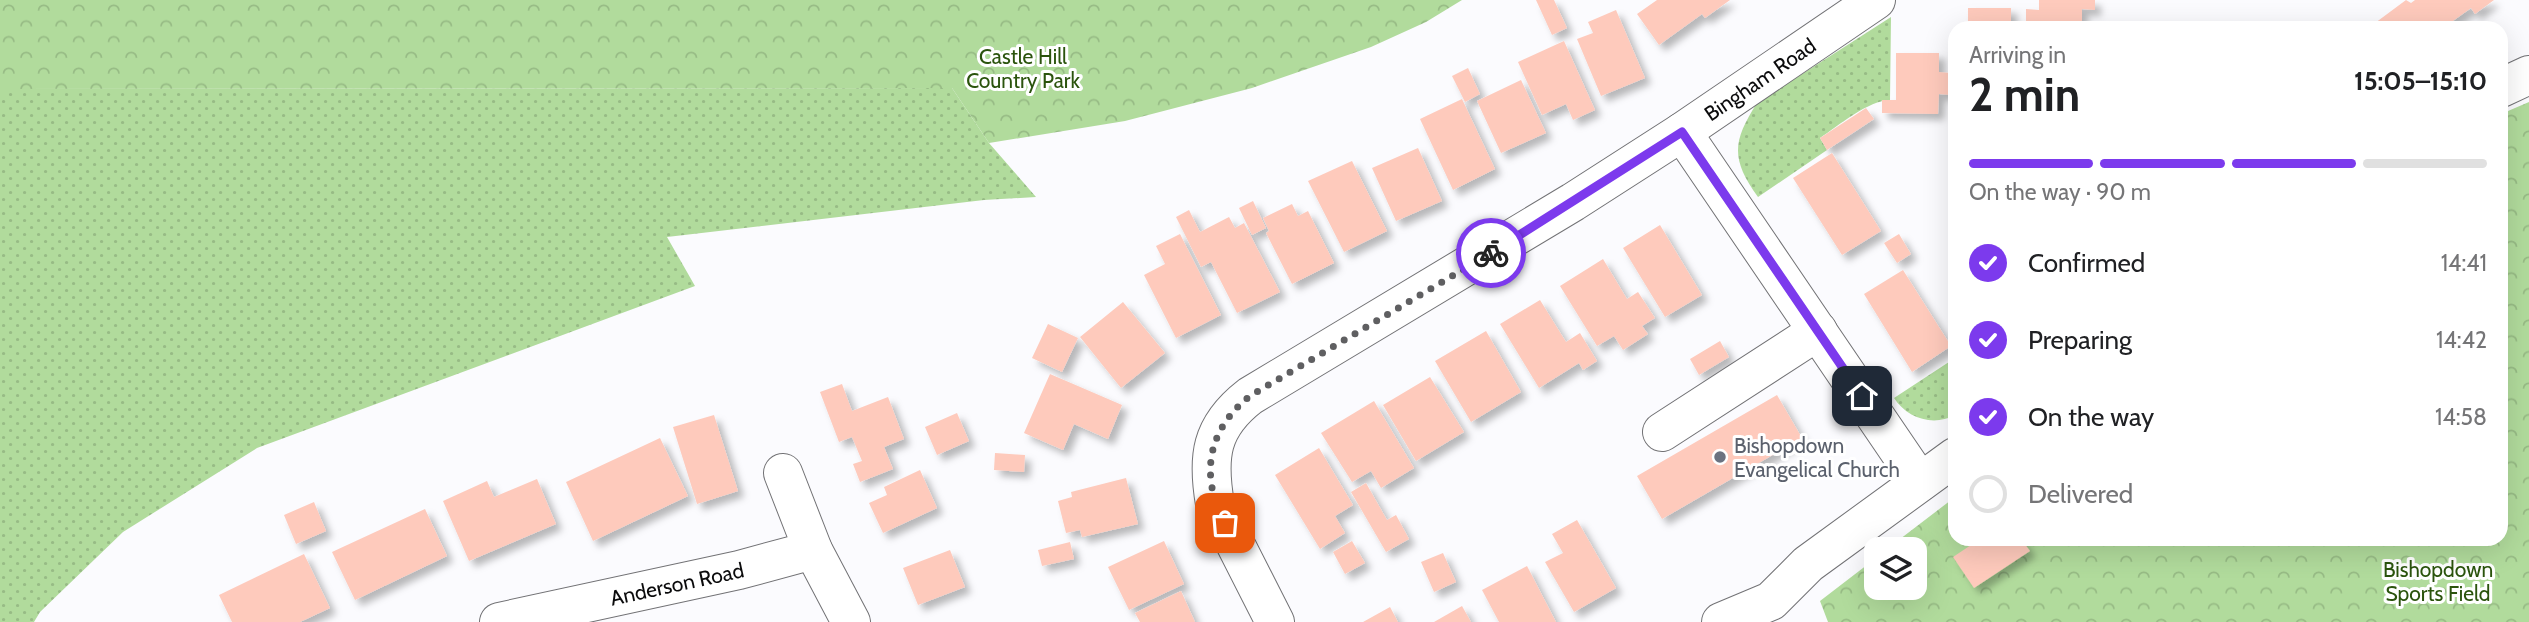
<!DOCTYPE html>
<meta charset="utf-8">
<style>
body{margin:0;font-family:Cabin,sans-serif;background:#f6f6f6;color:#202124;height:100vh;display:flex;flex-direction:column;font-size:26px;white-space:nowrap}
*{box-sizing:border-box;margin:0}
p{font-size:23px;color:#757577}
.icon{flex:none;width:38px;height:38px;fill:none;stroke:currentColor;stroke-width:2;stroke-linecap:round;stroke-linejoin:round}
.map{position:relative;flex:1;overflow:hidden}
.panel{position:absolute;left:1948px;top:21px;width:560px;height:525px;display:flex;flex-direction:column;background:#fff;border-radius:21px;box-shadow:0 7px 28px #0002}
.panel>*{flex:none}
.tools{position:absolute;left:1864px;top:537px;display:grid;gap:14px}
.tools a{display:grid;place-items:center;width:63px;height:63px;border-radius:14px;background:#fff;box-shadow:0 7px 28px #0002;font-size:35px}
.pin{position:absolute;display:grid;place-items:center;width:60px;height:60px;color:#fff;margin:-30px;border-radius:14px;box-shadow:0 4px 10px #0006}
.courier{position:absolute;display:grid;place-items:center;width:70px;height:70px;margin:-35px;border:5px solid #7c3aed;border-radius:50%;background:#fff;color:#222;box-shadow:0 2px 9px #0007}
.headline em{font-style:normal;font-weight:700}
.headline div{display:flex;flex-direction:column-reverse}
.headline{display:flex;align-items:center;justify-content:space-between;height:119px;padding:0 21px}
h1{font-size:46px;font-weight:700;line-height:52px}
.bar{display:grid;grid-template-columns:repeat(4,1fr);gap:10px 7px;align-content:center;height:84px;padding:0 21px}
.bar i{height:9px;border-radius:5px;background:#e0e0e0}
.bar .on{background:#7c3aed}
.bar p{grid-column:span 4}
ol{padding:0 21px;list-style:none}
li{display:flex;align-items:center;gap:21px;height:77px}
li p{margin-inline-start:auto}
li .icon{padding:7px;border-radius:50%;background:#7c3aed;color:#fff;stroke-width:4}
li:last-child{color:#757577}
li i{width:38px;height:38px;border:4px solid #e0e0e0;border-radius:50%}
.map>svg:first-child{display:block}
</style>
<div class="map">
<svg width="2529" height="622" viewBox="0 0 2529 622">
<defs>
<pattern id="grass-dots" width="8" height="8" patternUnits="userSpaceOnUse" patternTransform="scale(1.75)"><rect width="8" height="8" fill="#b1db9c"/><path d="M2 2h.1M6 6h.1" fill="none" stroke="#97bb85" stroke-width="1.8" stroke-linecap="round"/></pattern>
<pattern id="park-crowns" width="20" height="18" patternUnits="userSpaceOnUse" patternTransform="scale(1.75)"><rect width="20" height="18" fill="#b1db9c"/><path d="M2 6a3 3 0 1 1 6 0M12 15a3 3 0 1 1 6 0" fill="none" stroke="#97bb85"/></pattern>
<filter id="shadow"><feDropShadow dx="6" dy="6" stdDeviation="3.5" flood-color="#0004"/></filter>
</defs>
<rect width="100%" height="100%" fill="#fbfbfe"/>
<path fill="url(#grass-dots)" d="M 1891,17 L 1890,100 C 1869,100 1838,126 1820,138 L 1827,150 L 1758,197 C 1731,159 1732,142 1757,103 Z
M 952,88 L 989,143 L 1036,197 L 984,200 L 667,237 L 695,286 L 257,448 L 123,532 L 40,612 L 34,622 L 0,622 L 0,89 Z
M 1955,358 L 1955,415 C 1933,427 1907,418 1894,398 Z"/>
<path fill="url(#park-crowns)" d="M 0,0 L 1462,0 L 1426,22 L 1371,47 L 1252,88 L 1125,121 L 989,143 L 952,88 L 0,89 Z
M 2529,102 L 2529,622 L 1828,622 L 1820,601 L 1876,558 L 1876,588 L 1914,588 L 1914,550 L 1887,549 L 1955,497 L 1955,539 L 2501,539 L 2501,114 Z"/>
<path fill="#fecabc" filter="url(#shadow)" d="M 1536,0 L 1554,0 L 1567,28 L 1552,35 Z
M 1657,0 L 1730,0 L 1705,18 L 1702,14 L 1659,45 L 1637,14 Z
M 2039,0 L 2095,0 L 2095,10 L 2082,9 L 2082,23 L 2026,23 L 2026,9 L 2039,10 Z
M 2406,0 L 2411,3 L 2415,0 L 2494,0 L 2475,14 L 2471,8 L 2443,28 L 2359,28 L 2368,21 L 2371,26 Z
M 1968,8 L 2011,8 L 2011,28 L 1968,28 Z
M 1616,10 L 1645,78 L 1601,96 L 1577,39 L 1593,33 L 1588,22 Z
M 1564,41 L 1595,110 L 1573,120 L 1566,104 L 1542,115 L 1518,62 Z
M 1896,53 L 1939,53 L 1939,72 L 1951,73 L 1951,95 L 1939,94 L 1938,114 L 1882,113 L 1882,100 L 1896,100 Z
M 1468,68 L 1480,94 L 1465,102 L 1452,76 Z
M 1521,80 L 1546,133 L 1501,153 L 1477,101 Z
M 1462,99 L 1495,169 L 1453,190 L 1420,119 Z
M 1866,108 L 1874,119 L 1827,150 L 1820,138 Z
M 1418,148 L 1442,201 L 1396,221 L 1372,168 Z
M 1832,153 L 1881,231 L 1842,255 L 1793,178 Z
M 1352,161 L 1387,231 L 1344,252 L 1308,181 Z
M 1253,201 L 1266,228 L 1252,235 L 1239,208 Z
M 1292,204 L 1298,216 L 1308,211 L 1334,263 L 1292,284 L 1266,233 L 1269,231 L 1263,218 Z
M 1189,210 L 1200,232 L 1229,217 L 1235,228 L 1244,223 L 1280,292 L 1237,313 L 1211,262 L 1201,267 L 1176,217 Z
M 1660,225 L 1702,295 L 1665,317 L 1623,248 Z
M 1180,234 L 1221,315 L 1176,338 L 1144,275 L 1165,264 L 1156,246 Z
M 1899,234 L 1911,254 L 1897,263 L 1884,243 Z
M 1603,259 L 1627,299 L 1638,292 L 1655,318 L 1642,326 L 1648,334 L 1623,350 L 1614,336 L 1597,346 L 1560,286 Z
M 1903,270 L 1951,346 L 1912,372 L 1864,294 Z
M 1540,300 L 1566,342 L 1580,333 L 1597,361 L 1583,370 L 1579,363 L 1539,388 L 1500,324 Z
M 1123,302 L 1165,353 L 1121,388 L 1080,337 Z
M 1048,324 L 1078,338 L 1062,372 L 1032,358 Z
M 1486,331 L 1521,392 L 1471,422 L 1435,361 Z
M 1720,341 L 1729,357 L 1699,375 L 1690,359 Z
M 1050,374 L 1122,405 L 1108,439 L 1074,424 L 1063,450 L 1024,433 Z
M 1430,377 L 1464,432 L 1416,461 L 1383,405 Z
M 842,384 L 852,411 L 888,397 L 904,439 L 884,447 L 893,469 L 860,482 L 853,464 L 862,461 L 852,437 L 839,442 L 820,392 Z
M 1777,395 L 1802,438 L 1662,519 L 1637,476 Z
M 1374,401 L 1414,468 L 1381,488 L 1371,471 L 1352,482 L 1321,433 Z
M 957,413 L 969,441 L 937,455 L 925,427 Z
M 714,415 L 738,491 L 697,504 L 673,427 Z
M 660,438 L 688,496 L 593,541 L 566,482 Z
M 1319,448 L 1353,505 L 1335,516 L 1345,533 L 1320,549 L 1275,475 Z
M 995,453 L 1025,455 L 1024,472 L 994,470 Z
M 920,470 L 937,508 L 883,533 L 869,503 L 887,495 L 884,487 Z
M 1126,478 L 1138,524 L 1082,537 L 1080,530 L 1066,533 L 1058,501 L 1072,497 L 1071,492 Z
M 537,479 L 556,524 L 469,561 L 443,501 L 487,481 L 494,497 Z
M 1366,483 L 1387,520 L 1396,515 L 1409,539 L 1386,552 L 1351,492 Z
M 314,502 L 326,531 L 296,544 L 284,515 Z
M 425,509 L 447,556 L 355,600 L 332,552 Z
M 1577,520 L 1616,588 L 1574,612 L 1545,562 L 1563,553 L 1552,534 Z
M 1980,539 L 2021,539 L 2030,551 L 1974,588 L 1953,557 Z
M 1164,541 L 1184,584 L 1129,610 L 1108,567 Z
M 1352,541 L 1365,563 L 1345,574 L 1333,552 Z
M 1070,542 L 1074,559 L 1042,566 L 1038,550 Z
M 950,550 L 965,587 L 918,605 L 903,568 Z
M 1443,553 L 1456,582 L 1434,592 L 1421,562 Z
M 304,554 L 330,608 L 300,622 L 232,622 L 219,595 Z
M 1527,566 L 1556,622 L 1499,622 L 1482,590 Z
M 1181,591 L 1195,622 L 1140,622 L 1135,613 Z
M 1462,606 L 1471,622 L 1434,622 Z
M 1390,607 L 1398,622 L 1363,622 Z"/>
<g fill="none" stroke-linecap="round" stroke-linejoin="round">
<defs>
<g id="minor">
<path d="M 2501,88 L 2529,75"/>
<path d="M 1682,132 L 1920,482"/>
<path d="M 1662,432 L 1818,331"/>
<path d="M 783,473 L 813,550 L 851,622"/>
<path id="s1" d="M 499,622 L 739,570 L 813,550"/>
<path id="s2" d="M 1275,622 L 1215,504 C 1207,457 1210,427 1250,396 L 1573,202 L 1682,132 L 1876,0"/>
<path d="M 1721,622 L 1771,601 L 1808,564 L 1955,457"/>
</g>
</defs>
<use href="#minor" stroke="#727275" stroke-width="40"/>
<use href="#minor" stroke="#fff" stroke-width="38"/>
</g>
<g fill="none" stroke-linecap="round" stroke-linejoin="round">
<path stroke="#5f5f61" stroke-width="7" stroke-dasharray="0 12.6" d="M 1225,523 C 1199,475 1208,429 1250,396 L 1491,253"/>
<path stroke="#7c3aed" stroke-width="9" d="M 1491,253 L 1682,132 L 1862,396"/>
</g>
<circle fill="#6b7280" stroke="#fff" stroke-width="2.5" cx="1720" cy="457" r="7"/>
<g text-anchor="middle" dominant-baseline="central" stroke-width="6" stroke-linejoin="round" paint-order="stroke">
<g font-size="21" fill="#2b540d" stroke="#fff">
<text x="1023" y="56">Castle Hill<tspan x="1023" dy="24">Country Park</tspan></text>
<text x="2438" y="569">Bishopdown<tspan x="2438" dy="24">Sports Field</tspan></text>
</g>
<g font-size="21" fill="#0b0b0c" stroke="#fff">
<text stroke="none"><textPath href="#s2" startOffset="854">Bingham Road</textPath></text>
<text stroke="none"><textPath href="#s1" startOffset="182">Anderson Road</textPath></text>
</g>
<g font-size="21" fill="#5b616d" stroke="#fff" text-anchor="start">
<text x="1734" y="445">Bishopdown<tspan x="1734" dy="24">Evangelical Church</tspan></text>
</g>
</g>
</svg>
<div class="tools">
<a><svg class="icon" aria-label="layers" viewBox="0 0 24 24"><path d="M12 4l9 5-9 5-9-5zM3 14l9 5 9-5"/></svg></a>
</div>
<div class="pin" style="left:1225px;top:523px;background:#ea580c"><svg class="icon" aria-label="bag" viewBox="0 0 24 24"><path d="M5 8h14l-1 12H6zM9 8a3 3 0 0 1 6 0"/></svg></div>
<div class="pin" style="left:1862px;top:396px;background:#1f2937"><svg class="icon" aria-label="home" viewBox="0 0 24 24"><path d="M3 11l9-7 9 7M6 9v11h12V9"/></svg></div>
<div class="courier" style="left:1491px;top:253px"><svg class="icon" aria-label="bike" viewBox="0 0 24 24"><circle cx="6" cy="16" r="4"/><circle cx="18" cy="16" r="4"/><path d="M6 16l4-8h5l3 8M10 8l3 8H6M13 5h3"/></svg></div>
<section class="panel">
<div class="headline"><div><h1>2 min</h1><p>Arriving in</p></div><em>15:05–15:10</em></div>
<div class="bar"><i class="on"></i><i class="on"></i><i class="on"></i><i></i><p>On the way · 90 m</p></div>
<ol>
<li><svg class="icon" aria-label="check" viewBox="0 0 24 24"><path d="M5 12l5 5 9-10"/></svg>Confirmed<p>14:41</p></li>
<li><svg class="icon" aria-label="check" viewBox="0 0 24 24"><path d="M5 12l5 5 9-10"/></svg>Preparing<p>14:42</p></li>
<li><svg class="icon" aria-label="check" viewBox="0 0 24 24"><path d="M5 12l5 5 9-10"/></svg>On the way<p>14:58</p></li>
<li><i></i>Delivered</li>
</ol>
</section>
</div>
